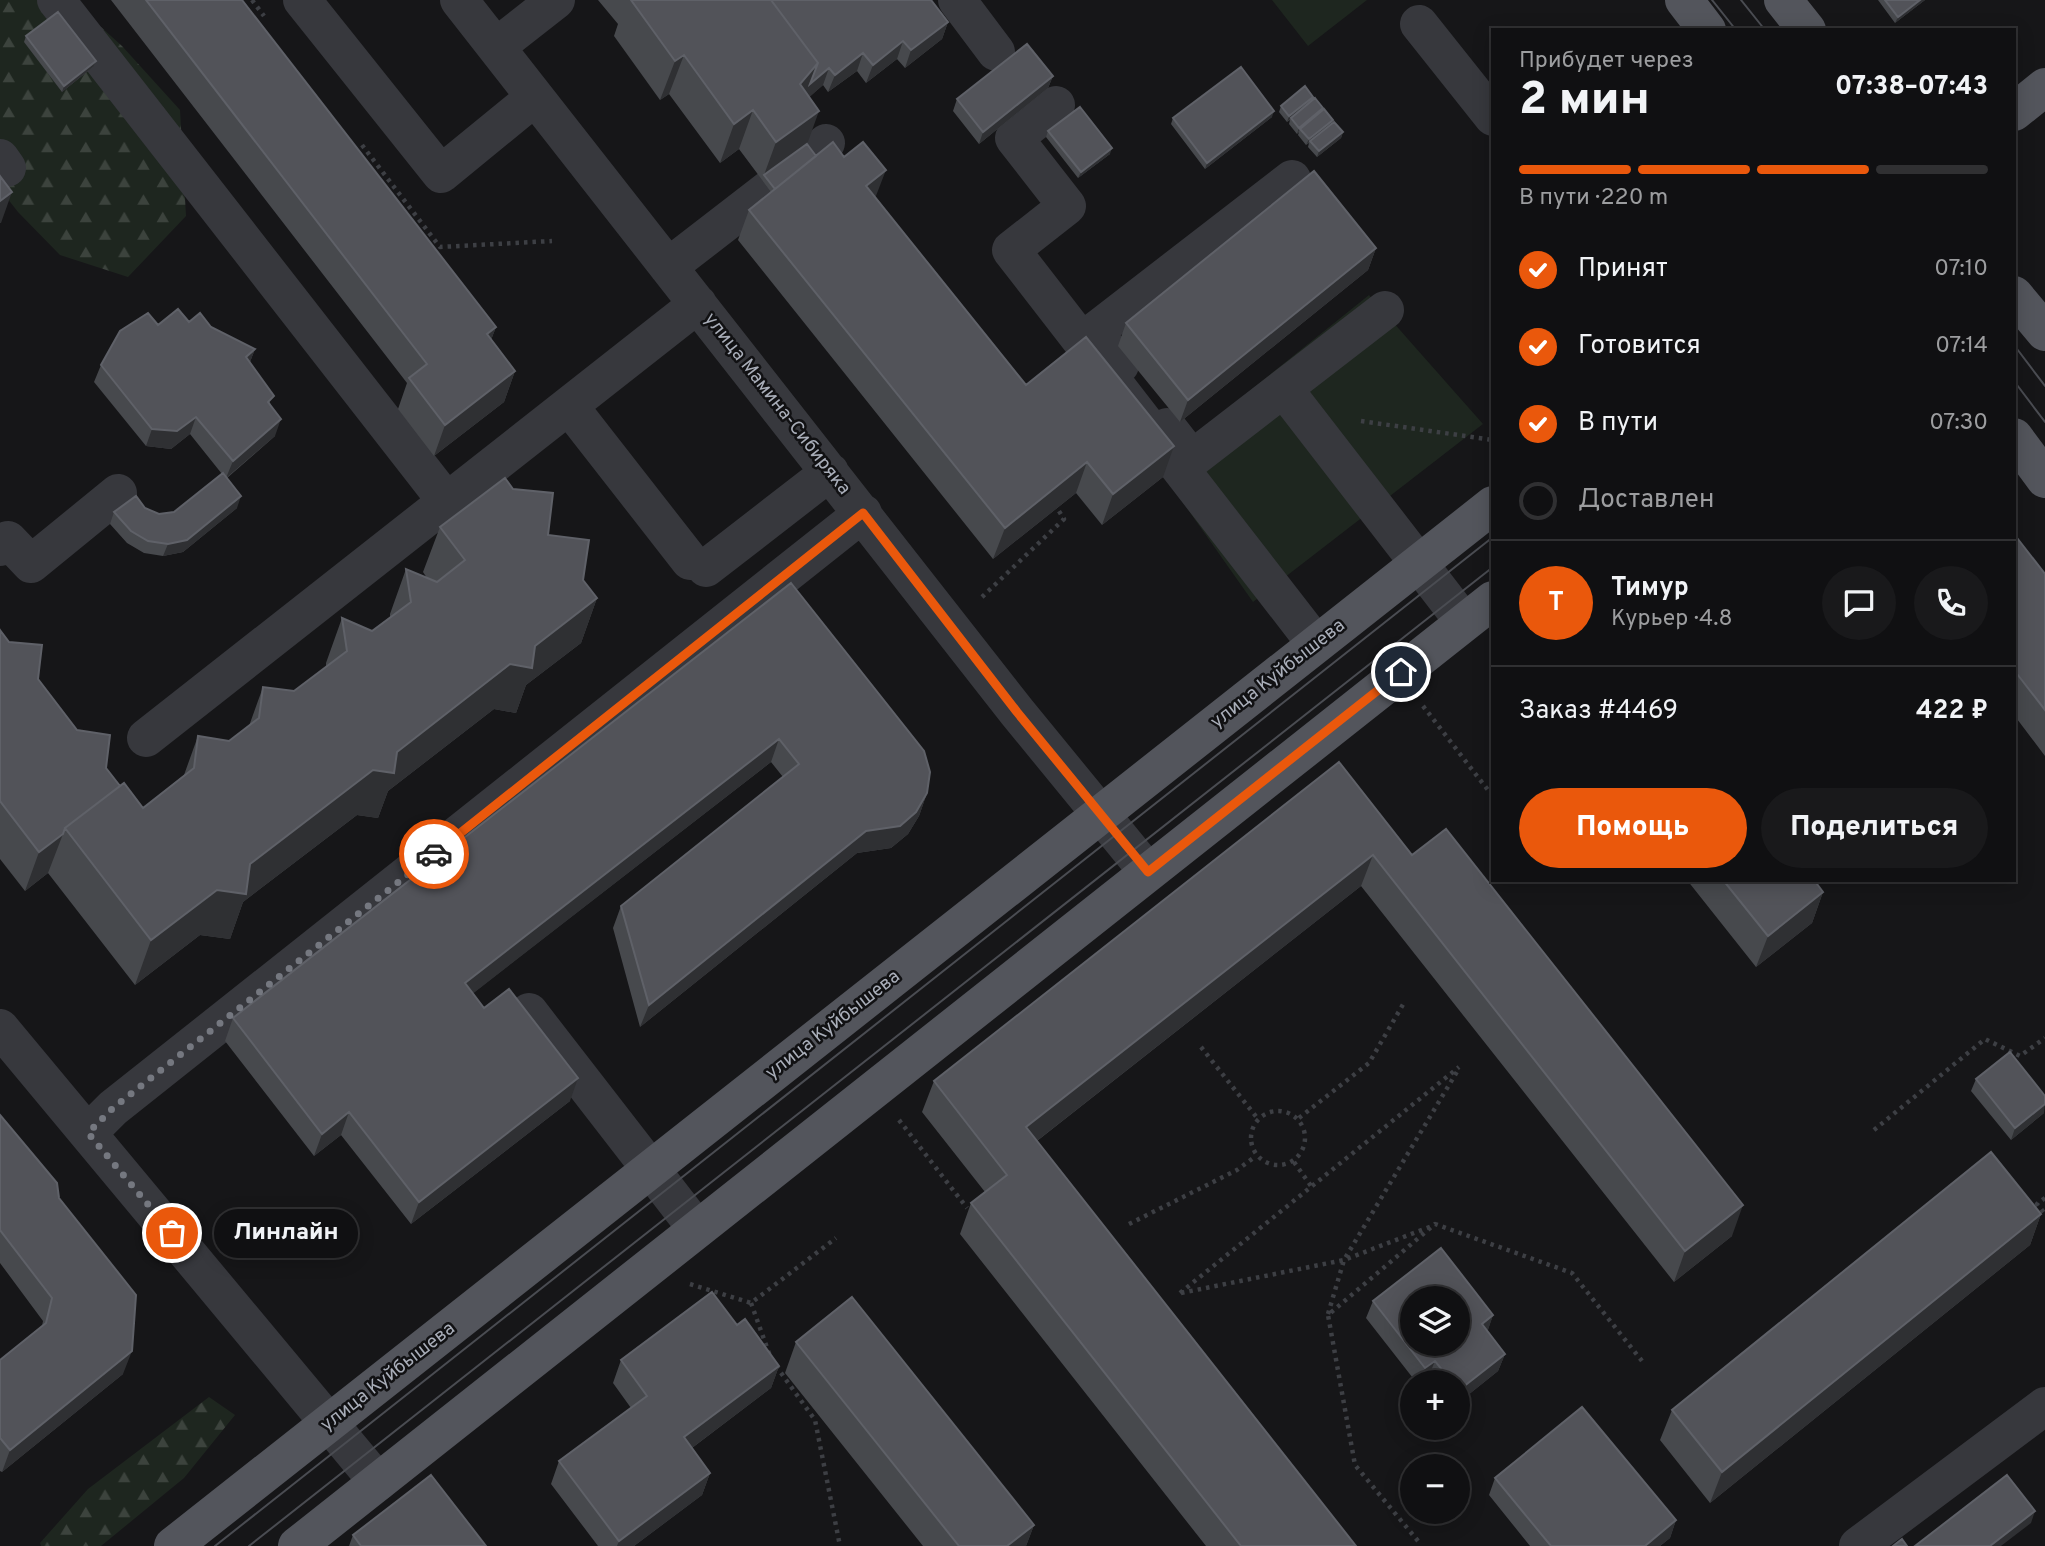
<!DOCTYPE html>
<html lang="ru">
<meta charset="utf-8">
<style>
body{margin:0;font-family:Overpass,sans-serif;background:#19191b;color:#f1f3f6;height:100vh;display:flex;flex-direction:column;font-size:26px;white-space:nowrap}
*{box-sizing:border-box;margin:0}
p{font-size:23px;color:#9c9d9f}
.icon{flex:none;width:38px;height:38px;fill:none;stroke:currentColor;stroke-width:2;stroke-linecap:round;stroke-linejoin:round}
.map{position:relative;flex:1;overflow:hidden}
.side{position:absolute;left:1491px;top:28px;width:525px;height:854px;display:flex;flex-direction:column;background:#101012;border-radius:0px;box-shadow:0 4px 18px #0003,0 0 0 2px #303032}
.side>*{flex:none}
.tools{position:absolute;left:1400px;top:1286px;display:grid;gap:14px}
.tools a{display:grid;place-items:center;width:70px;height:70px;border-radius:50%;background:#101012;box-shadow:0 4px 18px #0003,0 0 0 2px #303032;font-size:35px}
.pin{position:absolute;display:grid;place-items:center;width:60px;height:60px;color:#fff;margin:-30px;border:4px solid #fff;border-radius:50%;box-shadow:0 2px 7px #0007}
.courier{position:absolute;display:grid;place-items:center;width:70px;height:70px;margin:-35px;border:5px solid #ea580c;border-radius:50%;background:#fff;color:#222;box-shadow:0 2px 9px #0007}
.bubble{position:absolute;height:49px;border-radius:24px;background:#101012;box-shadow:0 4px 18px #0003,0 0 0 2px #303032;font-size:23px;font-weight:800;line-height:49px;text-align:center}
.headline em{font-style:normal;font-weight:800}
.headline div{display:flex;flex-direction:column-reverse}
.headline{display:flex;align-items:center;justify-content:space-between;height:119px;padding:0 28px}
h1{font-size:46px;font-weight:800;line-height:52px}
.bar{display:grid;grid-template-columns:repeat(4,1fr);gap:10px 7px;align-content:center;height:84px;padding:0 28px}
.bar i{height:9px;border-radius:5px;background:#303032}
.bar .active{background:#ea580c}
.bar p{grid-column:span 4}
.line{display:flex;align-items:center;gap:18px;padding:0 28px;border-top:2px solid #303032}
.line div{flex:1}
.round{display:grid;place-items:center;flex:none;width:74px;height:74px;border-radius:37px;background:#19191b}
ol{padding:0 28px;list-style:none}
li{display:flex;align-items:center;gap:21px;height:77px}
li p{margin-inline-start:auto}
li .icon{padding:7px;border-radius:50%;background:#ea580c;color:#fff;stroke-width:4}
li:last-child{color:#9c9d9f}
li i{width:38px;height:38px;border:4px solid #303032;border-radius:50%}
.button{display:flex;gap:14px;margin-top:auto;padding:14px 28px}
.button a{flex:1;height:80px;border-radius:42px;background:#ea580c;color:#fff;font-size:28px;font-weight:800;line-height:80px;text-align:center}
.button a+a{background:#19191b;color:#f1f3f6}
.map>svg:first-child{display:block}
</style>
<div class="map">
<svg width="2045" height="1546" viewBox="0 0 2045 1546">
<defs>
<pattern id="forest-firs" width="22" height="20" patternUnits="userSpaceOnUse" patternTransform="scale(1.75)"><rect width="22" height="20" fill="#1e261f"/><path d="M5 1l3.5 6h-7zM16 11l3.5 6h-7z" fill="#3c433d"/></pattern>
</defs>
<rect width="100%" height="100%" fill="#161618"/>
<path fill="#1e261f" d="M 1272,0 L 1367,0 L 1308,46 Z
M 1369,295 L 1483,424 L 1253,602 L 1172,487 L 1196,434 Z"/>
<path fill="url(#forest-firs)" d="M 0,0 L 71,0 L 122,46 L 180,110 L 186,216 L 128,277 L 60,255 L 18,212 L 0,189 Z
M 209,1397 L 235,1415 L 184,1478 L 101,1546 L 41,1546 L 40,1543 L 88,1489 Z"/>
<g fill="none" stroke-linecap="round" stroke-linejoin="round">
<path stroke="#3d3f44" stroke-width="4.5" stroke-dasharray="3.5 5" stroke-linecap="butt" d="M 252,0 L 264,16
M 362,145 L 440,247 L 552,241
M 1361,421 L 1493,440
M 982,597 L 1064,519 L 1057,508
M 1423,706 L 1491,794
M 1201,1047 L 1258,1119
M1251 1138a27 27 0 1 1 54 0a27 27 0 1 1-54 0Z
M 1299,1118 L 1369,1063 L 1405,1001
M 899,1120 L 967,1208
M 1874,1130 L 1985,1039 L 2020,1056 L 2045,1038
M 1294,1162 L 1311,1186
M 2045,1198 L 2037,1204 L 2045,1214
M 1129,1224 L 1237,1170 L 1256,1156
M 690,1284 L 751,1303 L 836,1238
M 1180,1293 L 1459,1067
M 1181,1293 L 1344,1260 L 1432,1226
M 751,1303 L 770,1356
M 1328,1314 L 1344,1260 L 1458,1070
M 776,1366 L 815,1420 L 840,1546
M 1418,1541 L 1355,1465 L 1328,1315 L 1435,1224 L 1572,1273 L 1642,1361"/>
<path stroke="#37383d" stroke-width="38" d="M 56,0 L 447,502
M 302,0 L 441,174 L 535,97
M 459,0 L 1017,712 L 1148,872
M 957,0 L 996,52
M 1419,24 L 1493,117
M 496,47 L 556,0
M 1056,105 L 1014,138 L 1067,206 L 1011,250 L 1316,644
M 0,158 L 7,168
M 809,159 L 826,143
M 668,267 L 769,189
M 1120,365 L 1094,332 L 1292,179
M 1284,389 L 1464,622
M 569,406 L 690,561
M 1167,427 L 1192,459 L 1385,310
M 0,547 L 8,540 L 31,564 L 118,493
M 706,568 L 830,472
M 146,738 L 698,304
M 529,1012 L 697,1229
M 0,1028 L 378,1482
M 88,1133 L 113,1108 L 863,513
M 1858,1546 L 2045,1406"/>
<path stroke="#53555c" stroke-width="38" d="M 1684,0 L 1707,30
M 1783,0 L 1807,30
M 2014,112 L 2045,87
M 2014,295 L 2045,332
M 2014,437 L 2045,479
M 173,1546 L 1493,505
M 297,1546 L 1493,600"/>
<path stroke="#4a4c52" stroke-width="2" d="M 1712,0 L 1736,30
M 1741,0 L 1765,30
M 2014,345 L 2045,386
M 2014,381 L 2045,422
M 215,1546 L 1493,537
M 249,1546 L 1493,567"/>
</g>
<path fill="#47494d" d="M 111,0 L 242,0 L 496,327 L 491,340 L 515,371 L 504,402 L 434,456 L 398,409 L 407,383 Z
M 598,0 L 931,0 L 948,22 L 942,39 L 905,68 L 897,59 L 866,83 L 857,71 L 828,92 L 823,85 L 809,97 L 807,144 L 816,156 L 876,198 L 1026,385 L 1163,477 L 1102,525 L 1076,493 L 993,559 L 738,240 L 749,210 L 771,192 L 739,149 L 720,163 L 669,94 L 660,100 L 614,36 L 618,24 Z
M 1878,0 L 1925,0 L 1895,23 Z
M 26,36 L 93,67 L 62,92 L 24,42 Z
M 1053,76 L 1048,88 L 979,144 L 953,111 L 957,99 Z
M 1312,100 L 1332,124 L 1343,132 L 1341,138 L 1317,157 L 1308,147 L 1309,143 L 1306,145 L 1298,135 L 1299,132 L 1297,134 L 1289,124 L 1290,120 L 1287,122 L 1279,112 L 1281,106 Z
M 1272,117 L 1205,169 L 1171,124 L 1173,118 Z
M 1048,131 L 1110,154 L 1078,178 L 1046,137 Z
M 1376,248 L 1368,270 L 1180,422 L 1118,346 L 1126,323 Z
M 189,322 L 211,327 L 255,349 L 250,362 L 271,405 L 275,436 L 227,478 L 237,508 L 183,552 L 163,556 L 144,553 L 127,543 L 110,524 L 114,512 L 145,508 L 159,514 L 174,512 L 222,474 L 190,434 L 171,449 L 146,446 L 94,382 L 101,365 L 158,325 Z
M 440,527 L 548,535 L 597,598 L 581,643 L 526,685 L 516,713 L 494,709 L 388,791 L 378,818 L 357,815 L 243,902 L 230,939 L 200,935 L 135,985 L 48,873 L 25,891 L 0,859 L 0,630 L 120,786 L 143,808 L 184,775 L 198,736 L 229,741 L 249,726 L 263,687 L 294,691 L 326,667 L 326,663 L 342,618 L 372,631 L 390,617 L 390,614 L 406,569 L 427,578 L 423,572 Z
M 2014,534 L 2045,574 L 2045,756 L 2014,715 Z
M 791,583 L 927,793 L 919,816 L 908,834 L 891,848 L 857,853 L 640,1027 L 613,928 L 621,906 L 783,777 L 771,762 L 473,993 L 484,1008 L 570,1101 L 411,1224 L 341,1135 L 314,1156 L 225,1041 L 233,1018 Z
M 1339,762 L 1412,855 L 1732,1236 L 1674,1282 L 1361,886 L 1037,1141 L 1356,1546 L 1206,1546 L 960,1234 L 971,1203 L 985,1192 L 922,1112 L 934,1081 Z
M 1687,880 L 1814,880 L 1823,892 L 1812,923 L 1756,967 Z
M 1976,1079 L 2044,1113 L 2011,1140 L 1971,1091 Z
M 0,1115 L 59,1198 L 123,1374 L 2,1472 L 0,1471 L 0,1360 L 42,1326 L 43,1321 L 0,1263 Z
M 2041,1214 L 2030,1245 L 1710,1503 L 1660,1440 L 1672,1410 Z
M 1373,1301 L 1493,1315 L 1487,1332 L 1505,1354 L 1498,1371 L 1458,1403 L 1458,1382 L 1432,1382 L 1428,1378 L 1422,1382 L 1416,1382 L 1366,1318 Z
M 737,1325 L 779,1366 L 771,1388 L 692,1448 L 710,1473 L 702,1495 L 634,1546 L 598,1546 L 551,1484 L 559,1461 L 631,1408 L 613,1383 L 621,1360 Z
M 796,1342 L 1034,1525 L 1026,1546 L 923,1546 L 785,1373 Z
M 1495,1478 L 1676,1520 L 1670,1538 L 1660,1546 L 1530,1546 L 1489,1495 Z
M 353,1535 L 486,1546 L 349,1546 Z"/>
<path fill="#2f3033" d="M 1920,0 L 1925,0 L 1895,23 L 1898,17 Z
M 948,22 L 942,39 L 905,68 L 911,50 Z
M 903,41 L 897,59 L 866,83 L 873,65 Z
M 863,53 L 857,71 L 828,92 L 835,75 Z
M 684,55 L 669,94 L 660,100 L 675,61 Z
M 96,61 L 93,67 L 62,92 L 64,86 Z
M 818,63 L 829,68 L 823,85 L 804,102 L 800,84 Z
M 1053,76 L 1048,88 L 979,144 L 983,132 Z
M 1313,97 L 1311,103 L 1291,118 L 1287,122 L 1289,116 Z
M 1323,108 L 1321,114 L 1300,129 L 1297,134 L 1299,128 Z
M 753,110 L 739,149 L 720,163 L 734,124 Z
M 819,111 L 805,150 L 764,175 L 776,142 Z
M 1274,111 L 1272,117 L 1205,169 L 1207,163 Z
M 1333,120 L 1331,126 L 1310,141 L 1306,145 L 1309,139 Z
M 1343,132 L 1341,138 L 1317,157 L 1319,151 Z
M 1112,148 L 1110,154 L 1078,178 L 1081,172 Z
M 886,170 L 874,201 L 866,186 Z
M 12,192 L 1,223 L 0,223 L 0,201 Z
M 1376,248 L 1368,270 L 1180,422 L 1188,400 Z
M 496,327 L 484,358 L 487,334 Z
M 255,349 L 248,367 L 246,357 Z
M 515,371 L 504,402 L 434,456 L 445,425 Z
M 196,417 L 190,434 L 171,449 L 146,446 L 152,429 Z
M 281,419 L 275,436 L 226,478 L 233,461 Z
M 1174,446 L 1163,477 L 1102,525 L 1113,494 Z
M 1087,462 L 1076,493 L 993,559 L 1005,528 Z
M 241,496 L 237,508 L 183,552 L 163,556 L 168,544 Z
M 597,598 L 581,643 L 526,685 L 516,713 L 494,709 L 388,791 L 378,818 L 357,815 L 243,902 L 230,939 L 200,935 L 135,985 L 151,940 Z
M 779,739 L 771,762 L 457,1006 L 465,983 Z
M 927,793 L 919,816 L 908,834 L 891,848 L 857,853 L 640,1027 L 649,1005 L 866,831 Z
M 63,834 L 48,873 L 25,891 L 39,852 Z
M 1373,855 L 1361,886 L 1015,1158 L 1026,1127 Z
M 1823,892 L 1812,923 L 1756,967 L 1768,936 Z
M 578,1078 L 570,1101 L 411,1224 L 419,1202 Z
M 2045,1104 L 2044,1113 L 2011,1140 L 2015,1128 Z
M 349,1112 L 341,1135 L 314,1156 L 322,1134 Z
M 1743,1205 L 1732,1236 L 1674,1282 L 1685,1251 Z
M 2041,1214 L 2030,1245 L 1710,1503 L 1722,1472 Z
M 1493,1315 L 1487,1333 L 1482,1324 Z
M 132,1351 L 123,1374 L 2,1472 L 10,1450 Z
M 1505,1354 L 1498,1371 L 1458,1403 L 1458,1391 Z
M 1435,1361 L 1428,1378 L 1422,1382 L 1420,1382 L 1425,1368 Z
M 779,1366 L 771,1388 L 676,1460 L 684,1437 Z
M 710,1473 L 702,1495 L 634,1546 L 617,1546 L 619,1541 Z
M 2035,1511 L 2031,1523 L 2001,1546 L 1990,1546 Z
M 1676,1520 L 1670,1538 L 1660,1546 L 1645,1546 Z
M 1034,1525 L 1026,1546 L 1007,1546 Z"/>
<path fill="#525359" stroke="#5f6168" stroke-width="2" fill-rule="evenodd" d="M 146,0 L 242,0 L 496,327 L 487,334 L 515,371 L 445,425 L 409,378 L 427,364 Z
M 631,0 L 771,0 L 818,63 L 800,84 L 819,111 L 776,142 L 753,110 L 734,124 L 684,55 L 675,61 Z
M 771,0 L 931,0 L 948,22 L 911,50 L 903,41 L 873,65 L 863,53 L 835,75 L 829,68 L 810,84 L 818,63 Z
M 1885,0 L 1920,0 L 1898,17 Z
M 58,12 L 96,61 L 64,86 L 26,36 Z
M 1027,44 L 1053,76 L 983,132 L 957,99 Z
M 1241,67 L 1274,111 L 1207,163 L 1173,118 Z
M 1305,86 L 1313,97 L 1289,116 L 1281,106 Z
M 1315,98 L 1323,108 L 1299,128 L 1291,118 Z
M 1080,107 L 1112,148 L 1081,172 L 1048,131 Z
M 1324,109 L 1333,120 L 1309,139 L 1300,129 Z
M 1334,122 L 1343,132 L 1319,151 L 1310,141 Z
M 833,142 L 844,157 L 863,142 L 886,170 L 866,186 L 1026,385 L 1086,337 L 1174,446 L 1113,494 L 1087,462 L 1005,528 L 749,210 Z
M 807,144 L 816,156 L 775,189 L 764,175 Z
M 1314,171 L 1376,248 L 1188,400 L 1126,323 Z
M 0,176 L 12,192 L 0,201 Z
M 178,309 L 189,322 L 200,313 L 211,327 L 255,349 L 246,357 L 274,396 L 268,402 L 281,419 L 233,461 L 196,417 L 177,431 L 152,429 L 101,365 L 120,331 L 148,313 L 158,325 Z
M 223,473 L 241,496 L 187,540 L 168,544 L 148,541 L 131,531 L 114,512 L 136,496 L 145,508 L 159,514 L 174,512 Z
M 505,478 L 513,489 L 553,493 L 548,535 L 589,540 L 583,580 L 597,598 L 535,646 L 532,668 L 510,664 L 397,752 L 394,773 L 373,770 L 250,864 L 246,894 L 217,890 L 151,940 L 65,828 L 124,783 L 143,808 L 194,768 L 198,736 L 229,741 L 259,718 L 263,687 L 294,691 L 347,651 L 342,618 L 372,631 L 411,602 L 406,569 L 437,582 L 465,560 L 440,527 Z
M 2014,534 L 2045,574 L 2045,710 L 2014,670 Z
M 791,583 L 924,751 L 930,772 L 927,793 L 916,812 L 900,826 L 866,831 L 649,1005 L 621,906 L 799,764 L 779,739 L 465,983 L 484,1008 L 509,989 L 578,1078 L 419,1202 L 349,1112 L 322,1134 L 233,1018 Z
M 0,630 L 9,642 L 42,645 L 38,679 L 77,730 L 110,735 L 106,768 L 120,786 L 65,828 L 63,834 L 39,852 L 0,801 Z
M 1339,762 L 1412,855 L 1446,829 L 1743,1205 L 1685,1251 L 1373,855 L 1026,1127 L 1356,1546 L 1241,1546 L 971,1203 L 1007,1175 L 934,1081 Z
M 1723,880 L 1814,880 L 1823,892 L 1768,936 Z
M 2010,1052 L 2045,1096 L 2045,1104 L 2015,1128 L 1976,1079 Z
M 0,1115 L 57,1183 L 59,1198 L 136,1295 L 132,1351 L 10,1450 L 0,1438 L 0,1360 L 46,1323 L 52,1298 L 0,1230 Z
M 1991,1152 L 2041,1214 L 1722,1472 L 1672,1410 Z
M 1441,1248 L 1493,1315 L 1482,1324 L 1505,1354 L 1458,1391 L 1458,1382 L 1452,1382 L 1435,1361 L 1425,1368 L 1373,1301 ZM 1412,1298 L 1458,1298 L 1458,1344 L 1412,1344 Z
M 712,1292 L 737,1325 L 745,1319 L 779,1366 L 684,1437 L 710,1473 L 619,1541 L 559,1461 L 647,1396 L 621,1360 Z
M 852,1297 L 1034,1525 L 1007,1546 L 959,1546 L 796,1342 Z
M 1582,1407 L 1676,1520 L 1645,1546 L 1551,1546 L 1495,1478 Z
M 431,1475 L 486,1546 L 361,1546 L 353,1535 Z
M 2007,1475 L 2035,1511 L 1990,1546 L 1915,1546 Z
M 1902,1539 L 1907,1546 L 1893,1546 Z"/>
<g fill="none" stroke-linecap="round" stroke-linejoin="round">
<path stroke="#757880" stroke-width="7" stroke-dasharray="0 12.6" d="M 172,1233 L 88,1133 L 113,1108 L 434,854"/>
<path stroke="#ea580c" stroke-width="9" d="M 434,854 L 863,513 L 1017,712 L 1148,872 L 1401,672"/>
</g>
<g text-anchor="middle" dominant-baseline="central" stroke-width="5" stroke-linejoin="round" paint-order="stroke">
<g font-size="19" fill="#a8adb8" stroke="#111113">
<text transform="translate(777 404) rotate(52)">улица Мамина-Сибиряка</text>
<text transform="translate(1278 674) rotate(-38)">улица Куйбышева</text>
<text transform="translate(833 1025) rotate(-38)">улица Куйбышева</text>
<text transform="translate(388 1377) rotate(-38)">улица Куйбышева</text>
</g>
</g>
</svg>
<div class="tools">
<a><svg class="icon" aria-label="layers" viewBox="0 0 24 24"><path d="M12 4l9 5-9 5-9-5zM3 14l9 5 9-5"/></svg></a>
<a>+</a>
<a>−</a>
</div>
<div class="pin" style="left:172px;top:1233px;background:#ea580c"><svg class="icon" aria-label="bag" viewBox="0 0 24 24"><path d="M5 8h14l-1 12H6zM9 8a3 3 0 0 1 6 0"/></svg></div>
<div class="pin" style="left:1401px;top:672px;background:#1f2937"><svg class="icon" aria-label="home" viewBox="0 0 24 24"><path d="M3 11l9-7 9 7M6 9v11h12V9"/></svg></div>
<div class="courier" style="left:434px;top:854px"><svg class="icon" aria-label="car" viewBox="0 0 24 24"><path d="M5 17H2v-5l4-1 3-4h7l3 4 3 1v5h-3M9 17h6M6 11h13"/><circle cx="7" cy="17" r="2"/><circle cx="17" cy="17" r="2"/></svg></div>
<div class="bubble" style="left:214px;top:1209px;width:144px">Линлайн</div>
<section class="side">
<div class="headline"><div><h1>2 мин</h1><p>Прибудет через</p></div><em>07:38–07:43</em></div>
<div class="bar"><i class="active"></i><i class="active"></i><i class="active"></i><i></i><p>В пути · 220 m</p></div>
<ol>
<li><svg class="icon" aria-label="check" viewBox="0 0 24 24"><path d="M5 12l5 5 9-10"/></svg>Принят<p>07:10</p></li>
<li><svg class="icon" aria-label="check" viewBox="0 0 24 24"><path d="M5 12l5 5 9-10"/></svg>Готовится<p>07:14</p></li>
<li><svg class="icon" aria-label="check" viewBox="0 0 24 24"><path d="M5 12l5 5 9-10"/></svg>В пути<p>07:30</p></li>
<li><i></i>Доставлен</li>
</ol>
<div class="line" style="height:126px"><b class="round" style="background:#ea580c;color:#fff">Т</b><div><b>Тимур</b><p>Курьер · 4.8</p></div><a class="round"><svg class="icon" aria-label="chat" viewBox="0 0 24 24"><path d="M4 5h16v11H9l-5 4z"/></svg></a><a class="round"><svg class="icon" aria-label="phone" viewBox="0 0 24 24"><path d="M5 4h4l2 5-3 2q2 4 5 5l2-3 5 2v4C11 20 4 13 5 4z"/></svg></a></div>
<div class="line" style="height:91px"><div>Заказ #4469</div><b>422 ₽</b></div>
<div class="button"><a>Помощь</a><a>Поделиться</a></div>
</section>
</div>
